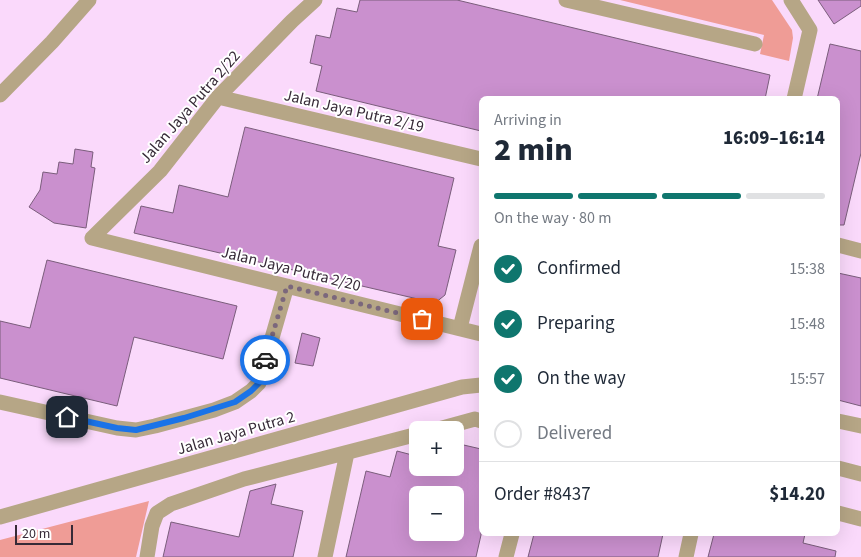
<!DOCTYPE html>
<meta charset="utf-8">
<style>
body{margin:0;font-family:"Source Sans 3",sans-serif;background:#f6f6f7;color:#1f2937;height:100vh;display:flex;flex-direction:column;font-size:19px;white-space:nowrap}
*{box-sizing:border-box;margin:0}
p{font-size:16px;color:#747a83}
.icon{flex:none;width:28px;height:28px;fill:none;stroke:currentColor;stroke-width:2;stroke-linecap:round;stroke-linejoin:round}
.map{position:relative;flex:1;overflow:hidden}
.side{position:absolute;left:479px;top:96px;width:361px;height:440px;display:flex;flex-direction:column;background:#fff;border-radius:8px;box-shadow:0 5px 20px #0002}
.side>*{flex:none}
.fabs{position:absolute;left:409px;top:421px;display:grid;gap:10px}
.fabs a{display:grid;place-items:center;width:55px;height:55px;border-radius:8px;background:#fff;box-shadow:0 5px 20px #0002;font-size:25px}
.scale{position:absolute;left:15px;bottom:12px;width:58px;box-sizing:border-box;padding-left:5px;border:2px solid #362a37;border-top:0;font-size:14px;line-height:18px;white-space:nowrap;color:#362a37;-webkit-text-stroke:4px #fff;paint-order:stroke}
.pin{position:absolute;display:grid;place-items:center;width:42px;height:42px;color:#fff;margin:-21px;border-radius:10px;box-shadow:0 2px 8px #0006}
.courier{position:absolute;display:grid;place-items:center;width:50px;height:50px;margin:-25px;border:4px solid #1a73e8;border-radius:50%;background:#fff;color:#222;box-shadow:0 1px 6px #0007}
.head em{font-style:normal;font-weight:800}
.head div{display:flex;flex-direction:column-reverse}
.head{display:flex;align-items:center;justify-content:space-between;height:85px;padding:0 15px}
h1{font-size:32px;font-weight:800;line-height:38px}
.bar{display:grid;grid-template-columns:repeat(4,1fr);gap:8px 5px;align-content:center;height:60px;padding:0 15px}
.bar i{height:6px;border-radius:4px;background:#e0e1e3}
.bar .selected{background:#0f766e}
.bar p{grid-column:span 4}
.line{display:flex;align-items:center;gap:12px;padding:0 15px;border-top:1px solid #e0e1e3}
.line div{flex:1}
ol{padding:0 15px;list-style:none}
li{display:flex;align-items:center;gap:15px;height:55px}
li p{margin-inline-start:auto}
li .icon{padding:5px;border-radius:50%;background:#0f766e;color:#fff;stroke-width:4}
li:last-child{color:#747a83}
li i{width:28px;height:28px;border:2px solid #e0e1e3;border-radius:50%}
.map>svg:first-child{display:block}
</style>
<div class="map">
<svg width="861" height="557" viewBox="0 0 861 557">
<rect width="100%" height="100%" fill="#fad9fb"/>
<path fill="#ef9c96" d="M 620,0 L 772,0 L 792,30 L 793,38 L 789,61 L 760,54 L 764,35 Z
M 149,501 L 136,557 L 0,557 L 0,540 Z"/>
<path fill="#ca90ce" stroke="#7a5d7b" fill-rule="evenodd" d="M 360,0 L 457,0 L 770,75 L 765,99 L 481,99 L 481,131 L 316,91 L 322,66 L 310,63 L 316,35 L 330,38 L 337,8 L 357,12 Z
M 818,0 L 861,0 L 861,6 L 834,24 Z
M 830,44 L 861,51 L 861,153 L 844,225 L 838,225 L 838,99 L 817,99 Z
M 245,127 L 454,178 L 438,246 L 456,250 L 445,295 L 435,303 L 134,233 L 141,206 L 173,213 L 179,185 L 228,197 Z
M 75,149 L 93,152 L 91,167 L 95,168 L 86,228 L 54,223 L 29,207 L 40,190 L 43,172 L 57,174 L 59,162 L 73,164 Z
M 47,260 L 237,306 L 223,359 L 134,337 L 117,406 L 0,378 L 0,321 L 30,328 Z
M 838,273 L 861,278 L 861,406 L 838,400 Z
M 302,333 L 320,338 L 313,366 L 295,363 Z
M 455,443 L 481,449 L 481,535 L 476,557 L 346,557 L 366,471 L 390,477 L 397,451 L 416,456 L 412,468 L 455,468 ZM 418,495 L 455,495 L 455,532 L 410,532 Z
M 276,484 L 271,504 L 303,511 L 293,557 L 163,557 L 171,522 L 239,537 L 250,491 Z
M 534,534 L 663,534 L 658,557 L 528,557 Z
M 714,534 L 805,534 L 803,543 L 836,551 L 835,557 L 708,557 Z"/>
<g fill="none" stroke-linecap="round" stroke-linejoin="round">
<path stroke="#b6a686" stroke-width="15" d="M 566,0 L 755,44
M 791,0 L 810,30 L 794,99
M 0,95 L 52,42 L 89,0
M 218,97 L 481,159
M 92,238 L 481,334
M 92,238 L 160,171 L 218,97 L 292,21 L 315,0
M 838,245 L 861,251
M 460,328 L 481,246
M 0,402 L 117,428 L 136,430 L 155,426 L 214,410 L 235,402 L 251,391 L 259,383 L 287,286
M 838,421 L 861,426
M 435,430 L 475,419 L 481,421
M 838,468 L 861,474
M 838,513 L 861,519
M 0,517 L 462,387 L 481,385
M 147,557 L 152,526 L 157,513 L 171,504 L 244,479 L 418,434
M 325,557 L 347,453
M 506,557 L 512,534
M 686,557 L 691,534"/>
</g>
<g fill="none" stroke-linecap="round" stroke-linejoin="round">
<path stroke="#7b677c" stroke-width="5" stroke-dasharray="0 9" d="M 265,360 L 287,286 L 422,319"/>
<path stroke="#1a73e8" stroke-width="6" d="M 67,417 L 117,428 L 136,430 L 184,418 L 235,402 L 251,391 L 259,383 L 265,360"/>
</g>
<g text-anchor="middle" dominant-baseline="central" stroke-width="4" stroke-linejoin="round" paint-order="stroke">
<g font-size="16" fill="#362a37" stroke="#fff">
<text transform="translate(190 107) rotate(-49)">Jalan Jaya Putra 2/22</text>
<text transform="translate(354 111) rotate(13)">Jalan Jaya Putra 2/19</text>
<text transform="translate(291 269) rotate(14)">Jalan Jaya Putra 2/20</text>
<text transform="translate(236 433) rotate(-16)">Jalan Jaya Putra 2</text>
</g>
</g>
</svg>
<div class="fabs">
<a>+</a>
<a>−</a>
</div>
<div class="scale">20 m</div>
<div class="pin" style="left:422px;top:319px;background:#ea580c"><svg class="icon" aria-label="bag" viewBox="0 0 24 24"><path d="M5 8h14l-1 12H6zM9 8a3 3 0 0 1 6 0"/></svg></div>
<div class="pin" style="left:67px;top:417px;background:#1f2937"><svg class="icon" aria-label="home" viewBox="0 0 24 24"><path d="M3 11l9-7 9 7M6 9v11h12V9"/></svg></div>
<div class="courier" style="left:265px;top:360px"><svg class="icon" aria-label="car" viewBox="0 0 24 24"><path d="M5 17H2v-5l4-1 3-4h7l3 4 3 1v5h-3M9 17h6M6 11h13"/><circle cx="7" cy="17" r="2"/><circle cx="17" cy="17" r="2"/></svg></div>
<section class="side">
<div class="head"><div><h1>2 min</h1><p>Arriving in</p></div><em>16:09–16:14</em></div>
<div class="bar"><i class="selected"></i><i class="selected"></i><i class="selected"></i><i></i><p>On the way · 80 m</p></div>
<ol>
<li><svg class="icon" aria-label="check" viewBox="0 0 24 24"><path d="M5 12l5 5 9-10"/></svg>Confirmed<p>15:38</p></li>
<li><svg class="icon" aria-label="check" viewBox="0 0 24 24"><path d="M5 12l5 5 9-10"/></svg>Preparing<p>15:48</p></li>
<li><svg class="icon" aria-label="check" viewBox="0 0 24 24"><path d="M5 12l5 5 9-10"/></svg>On the way<p>15:57</p></li>
<li><i></i>Delivered</li>
</ol>
<div class="line" style="height:65px"><div>Order #8437</div><b>$14.20</b></div>
</section>
</div>
